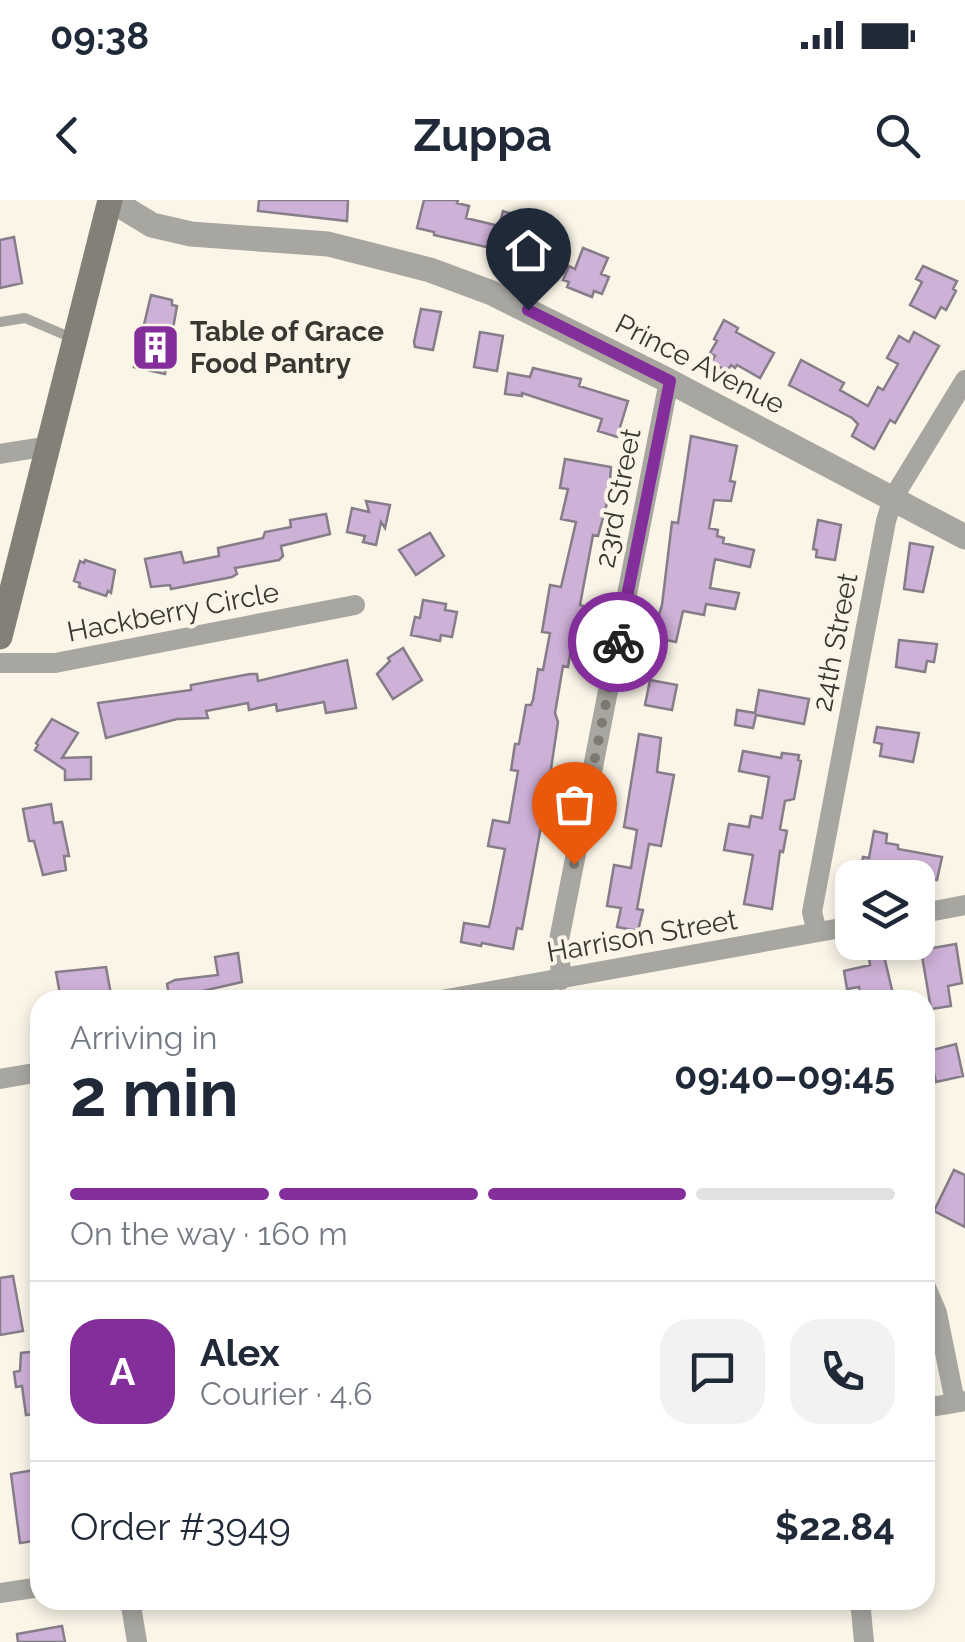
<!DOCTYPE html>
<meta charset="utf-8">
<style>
body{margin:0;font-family:Raleway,sans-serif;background:#f2f2f3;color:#1f2937;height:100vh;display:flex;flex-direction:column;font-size:38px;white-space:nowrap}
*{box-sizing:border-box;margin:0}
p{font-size:32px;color:#747a83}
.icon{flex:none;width:55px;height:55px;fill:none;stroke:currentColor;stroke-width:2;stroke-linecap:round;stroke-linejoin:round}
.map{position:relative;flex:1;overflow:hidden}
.panel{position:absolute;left:30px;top:790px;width:905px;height:620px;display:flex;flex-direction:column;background:#fff;border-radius:30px;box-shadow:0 5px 15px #0003}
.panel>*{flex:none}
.buttons{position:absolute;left:835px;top:660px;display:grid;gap:20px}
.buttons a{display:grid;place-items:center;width:100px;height:100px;border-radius:20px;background:#fff;box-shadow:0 5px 15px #0003;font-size:50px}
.pin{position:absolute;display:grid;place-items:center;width:85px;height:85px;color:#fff;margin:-102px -42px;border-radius:50% 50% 50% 0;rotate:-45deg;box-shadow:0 0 10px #0007}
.pin .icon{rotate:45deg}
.courier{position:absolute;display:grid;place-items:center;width:100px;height:100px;margin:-50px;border:8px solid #842e9c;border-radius:50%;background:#fff;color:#222;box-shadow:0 2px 12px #0007}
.headline em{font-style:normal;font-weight:700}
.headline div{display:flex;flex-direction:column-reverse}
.headline{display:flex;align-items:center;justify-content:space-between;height:170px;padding:0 40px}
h1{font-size:65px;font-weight:700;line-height:75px}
.bar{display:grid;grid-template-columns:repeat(4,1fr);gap:15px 10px;align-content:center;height:120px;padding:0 40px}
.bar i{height:12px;border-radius:8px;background:#e0e1e3}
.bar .active{background:#842e9c}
.bar p{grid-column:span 4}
.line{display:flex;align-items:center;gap:25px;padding:0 40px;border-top:2px solid #e0e1e3}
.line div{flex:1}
.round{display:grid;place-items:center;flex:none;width:105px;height:105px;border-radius:30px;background:#f2f2f3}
.status{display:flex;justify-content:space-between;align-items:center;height:70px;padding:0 50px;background:#fff;direction:ltr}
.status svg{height:28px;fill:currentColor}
header{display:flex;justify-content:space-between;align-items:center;height:130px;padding:0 40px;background:#fff;font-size:45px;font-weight:700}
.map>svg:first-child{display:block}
</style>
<div class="status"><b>09:38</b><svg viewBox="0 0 49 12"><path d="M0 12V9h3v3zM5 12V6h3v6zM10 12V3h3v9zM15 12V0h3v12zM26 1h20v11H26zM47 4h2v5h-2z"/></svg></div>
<header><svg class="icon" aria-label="back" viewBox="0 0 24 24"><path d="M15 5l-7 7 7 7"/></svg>Zuppa<svg class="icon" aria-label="search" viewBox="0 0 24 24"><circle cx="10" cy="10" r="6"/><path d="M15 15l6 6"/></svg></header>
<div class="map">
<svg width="965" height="1442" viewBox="0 0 965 1442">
<rect width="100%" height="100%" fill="#faf5e7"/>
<path fill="#ceb1d7" stroke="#857d88" stroke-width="2.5" d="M 259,0 L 348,0 L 347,21 L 258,11 Z
M 424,0 L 458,0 L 457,3 L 469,6 L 466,18 L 499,26 L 503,11 L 541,23 L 539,32 L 550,34 L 536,83 L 516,78 L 521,55 L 434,35 L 434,32 L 417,28 Z
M 14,37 L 22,83 L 0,88 L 0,40 Z
M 583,48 L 608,58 L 601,74 L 609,77 L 602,94 L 594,91 L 592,97 L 567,87 L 569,82 L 563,80 L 569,66 L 575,69 Z
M 923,66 L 957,81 L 953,89 L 956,91 L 946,110 L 941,107 L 935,118 L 910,105 L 922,82 L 916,79 Z
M 151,95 L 172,100 L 172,105 L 177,106 L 165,174 L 134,167 Z
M 421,109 L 441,112 L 433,150 L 415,147 L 414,142 Z
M 724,120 L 738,128 L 736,132 L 774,153 L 760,178 L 737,165 L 735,168 L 731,165 L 727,171 L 711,162 L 715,156 L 710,153 L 717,141 L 714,139 Z
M 480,132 L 503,136 L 497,171 L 474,167 Z
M 914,132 L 939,146 L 895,223 L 890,220 L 874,249 L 852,236 L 858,224 L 852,218 L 789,185 L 801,160 L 844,183 L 840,190 L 868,206 L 878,187 L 883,190 L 898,164 L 887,158 L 899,136 L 909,142 Z
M 533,168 L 581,179 L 579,186 L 628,201 L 617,237 L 598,231 L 602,219 L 522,193 L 522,196 L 505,194 L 508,173 L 530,177 Z
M 691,236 L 737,246 L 730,281 L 735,282 L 731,301 L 714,300 L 709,328 L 718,330 L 717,336 L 724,338 L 723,343 L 754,350 L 750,367 L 715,359 L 710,388 L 739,393 L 735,409 L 706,404 L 704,415 L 683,411 L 676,442 L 656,438 L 657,428 L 655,427 L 662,405 L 672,322 L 678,323 Z
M 565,259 L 611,267 L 609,296 L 598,336 L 593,335 L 580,405 L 586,407 L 581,439 L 573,437 L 568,467 L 563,466 L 555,513 L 558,522 L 548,589 L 522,729 L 517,728 L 513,749 L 482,743 L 481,746 L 461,742 L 464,723 L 489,727 L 493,709 L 505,649 L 488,646 L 493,620 L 509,623 L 518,571 L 511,570 L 515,544 L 519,544 L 526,505 L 531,505 L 533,500 L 538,469 L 543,470 L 550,433 L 542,432 L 550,385 L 561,387 L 576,322 L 561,319 L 568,289 L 560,288 Z
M 366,301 L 390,305 L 385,328 L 381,322 L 376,345 L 363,342 L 365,336 L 347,332 L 352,308 L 369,312 Z
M 326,314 L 330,334 L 281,346 L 283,356 L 279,360 L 235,368 L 237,374 L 232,377 L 171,389 L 170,385 L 151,387 L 145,359 L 181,352 L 184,363 L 219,356 L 218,348 L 263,338 L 265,332 L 291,327 L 290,320 Z
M 818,320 L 841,325 L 835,360 L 816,357 L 817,350 L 813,349 Z
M 430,333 L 444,356 L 416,375 L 399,350 Z
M 910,343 L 933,347 L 923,392 L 904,389 Z
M 85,360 L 115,370 L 111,393 L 108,391 L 106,396 L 79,387 L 80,383 L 74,381 L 80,361 L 84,363 Z
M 423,400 L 446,404 L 445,410 L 457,412 L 452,437 L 441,435 L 440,441 L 411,435 L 415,417 L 420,418 Z
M 899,440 L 937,444 L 934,462 L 927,461 L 925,472 L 896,467 Z
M 403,448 L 422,480 L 393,499 L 377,474 L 390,461 L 388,458 Z
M 347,460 L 356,508 L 326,513 L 324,502 L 277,511 L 276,504 L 249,510 L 248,503 L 206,511 L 208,518 L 177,519 L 106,538 L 98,503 L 191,490 L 191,485 L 250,474 L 257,474 L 258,481 Z
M 650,480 L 677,485 L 672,510 L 645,505 Z
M 759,490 L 809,499 L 804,524 L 756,515 L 753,528 L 735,525 L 737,510 L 755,513 Z
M 52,519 L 78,533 L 62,558 L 91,557 L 91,579 L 65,580 L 65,570 L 35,550 L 38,545 L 36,543 Z
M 877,527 L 919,533 L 913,562 L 880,556 L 882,544 L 874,542 Z
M 639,534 L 661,538 L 657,572 L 674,575 L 661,646 L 649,644 L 637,709 L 643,710 L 638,731 L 617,727 L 621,708 L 607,706 L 614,665 L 631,668 L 637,630 L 624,627 Z
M 743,551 L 781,558 L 782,553 L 799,555 L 798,560 L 801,561 L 794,599 L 785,601 L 780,629 L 787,631 L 783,652 L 780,651 L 772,709 L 744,704 L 753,655 L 724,650 L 729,624 L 749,627 L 751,616 L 762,618 L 769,577 L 739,571 Z
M 51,604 L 54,623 L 62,622 L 69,656 L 64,656 L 66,670 L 43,675 L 34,641 L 29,641 L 23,609 Z
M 874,631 L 887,634 L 886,643 L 898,645 L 898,649 L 942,657 L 937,680 L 900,672 L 899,678 L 865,678 L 860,674 L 863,657 L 869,658 Z
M 956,744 L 962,783 L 948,786 L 951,806 L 931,809 L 921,750 Z
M 238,753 L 242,782 L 198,792 L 197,800 L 170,800 L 167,784 L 175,780 L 218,775 L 215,757 Z
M 884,756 L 894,798 L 861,800 L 859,787 L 847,789 L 844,771 L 870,765 L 869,758 Z
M 106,767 L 112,800 L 61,800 L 56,772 Z
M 956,844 L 963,876 L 936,882 L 929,851 Z
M 954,970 L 965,975 L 965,1027 L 934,1011 Z
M 13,1076 L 23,1131 L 0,1135 L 0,1078 Z
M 40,1151 L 40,1213 L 26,1215 L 22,1186 L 16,1187 L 14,1172 L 20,1171 L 21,1153 Z
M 40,1269 L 40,1340 L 20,1343 L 11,1274 Z
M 62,1426 L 65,1442 L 18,1442 L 17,1434 Z"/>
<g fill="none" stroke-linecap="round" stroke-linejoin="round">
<path stroke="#a8a6a0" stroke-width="10" d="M 0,122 L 25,118 L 72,138"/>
<path stroke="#a8a6a0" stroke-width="20" d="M 0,254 L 49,246
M 0,463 L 55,463 L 355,405
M 918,714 L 965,705
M 817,732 L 812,712 L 886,321 L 893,298 L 965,180
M 561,780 L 559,740 L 669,181
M 441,800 L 852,726
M 0,879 L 40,872
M 925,1085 L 937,1113 L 955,1202
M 925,1208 L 965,1201
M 0,1393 L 40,1387
M 130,1400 L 137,1442
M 860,1400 L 864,1442"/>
<path stroke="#a8a6a0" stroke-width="25" d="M 111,0 L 152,25 L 191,34 L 328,44 L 430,70 L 492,93 L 669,181 L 965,337"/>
<path stroke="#838078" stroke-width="25" d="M 0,437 L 110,0"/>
</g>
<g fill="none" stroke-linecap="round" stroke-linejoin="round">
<path stroke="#7d7a71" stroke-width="10" stroke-dasharray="0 18" d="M 574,664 L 618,442"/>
<path stroke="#842e9c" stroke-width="12" d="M 528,110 L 670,181 L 618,442"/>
</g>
<defs>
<symbol id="building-square" viewBox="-11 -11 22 22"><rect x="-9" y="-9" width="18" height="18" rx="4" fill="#842e9c" stroke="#faf5e7"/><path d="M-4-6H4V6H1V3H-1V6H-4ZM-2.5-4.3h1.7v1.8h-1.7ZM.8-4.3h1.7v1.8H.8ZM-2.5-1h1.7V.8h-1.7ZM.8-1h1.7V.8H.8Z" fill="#fff"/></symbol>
</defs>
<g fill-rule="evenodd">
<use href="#building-square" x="128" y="120" width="55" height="55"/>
</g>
<g text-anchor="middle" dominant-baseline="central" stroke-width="8" stroke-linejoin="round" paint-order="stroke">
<g font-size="28" font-weight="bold" fill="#393732" stroke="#faf5e7" text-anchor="start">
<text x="190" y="131">Table of Grace<tspan x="190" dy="32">Food Pantry</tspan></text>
</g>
<g font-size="28" fill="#393732" stroke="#faf5e7">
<text transform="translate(700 164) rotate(27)">Prince Avenue</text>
<text transform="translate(618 298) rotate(-79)">23rd Street</text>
<text transform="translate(173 412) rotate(-11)">Hackberry Circle</text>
<text transform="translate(835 442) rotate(-79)">24th Street</text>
<text transform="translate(642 736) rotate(-10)">Harrison Street</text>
</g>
</g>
</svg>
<div class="buttons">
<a><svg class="icon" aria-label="layers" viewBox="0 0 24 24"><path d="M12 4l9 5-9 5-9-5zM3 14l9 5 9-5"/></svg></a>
</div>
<div class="pin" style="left:574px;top:664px;background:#ea580c"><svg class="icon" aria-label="bag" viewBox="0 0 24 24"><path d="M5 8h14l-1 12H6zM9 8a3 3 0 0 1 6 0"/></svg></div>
<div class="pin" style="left:528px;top:110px;background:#1f2937"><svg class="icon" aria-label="home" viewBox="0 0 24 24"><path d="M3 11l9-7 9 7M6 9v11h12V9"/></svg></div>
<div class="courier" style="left:618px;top:442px"><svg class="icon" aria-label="bike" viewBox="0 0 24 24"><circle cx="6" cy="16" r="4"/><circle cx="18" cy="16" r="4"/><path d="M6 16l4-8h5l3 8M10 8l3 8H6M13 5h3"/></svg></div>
<section class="panel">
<div class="headline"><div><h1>2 min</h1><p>Arriving in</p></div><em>09:40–09:45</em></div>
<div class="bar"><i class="active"></i><i class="active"></i><i class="active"></i><i></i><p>On the way · 160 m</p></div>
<div class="line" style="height:180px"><b class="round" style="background:#842e9c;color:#fff">A</b><div><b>Alex</b><p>Courier · 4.6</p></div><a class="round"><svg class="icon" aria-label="chat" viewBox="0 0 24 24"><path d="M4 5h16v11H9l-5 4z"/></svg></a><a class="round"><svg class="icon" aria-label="phone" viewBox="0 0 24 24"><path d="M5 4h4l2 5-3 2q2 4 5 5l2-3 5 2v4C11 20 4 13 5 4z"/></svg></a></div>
<div class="line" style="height:130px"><div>Order #3949</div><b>$22.84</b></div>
</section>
</div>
